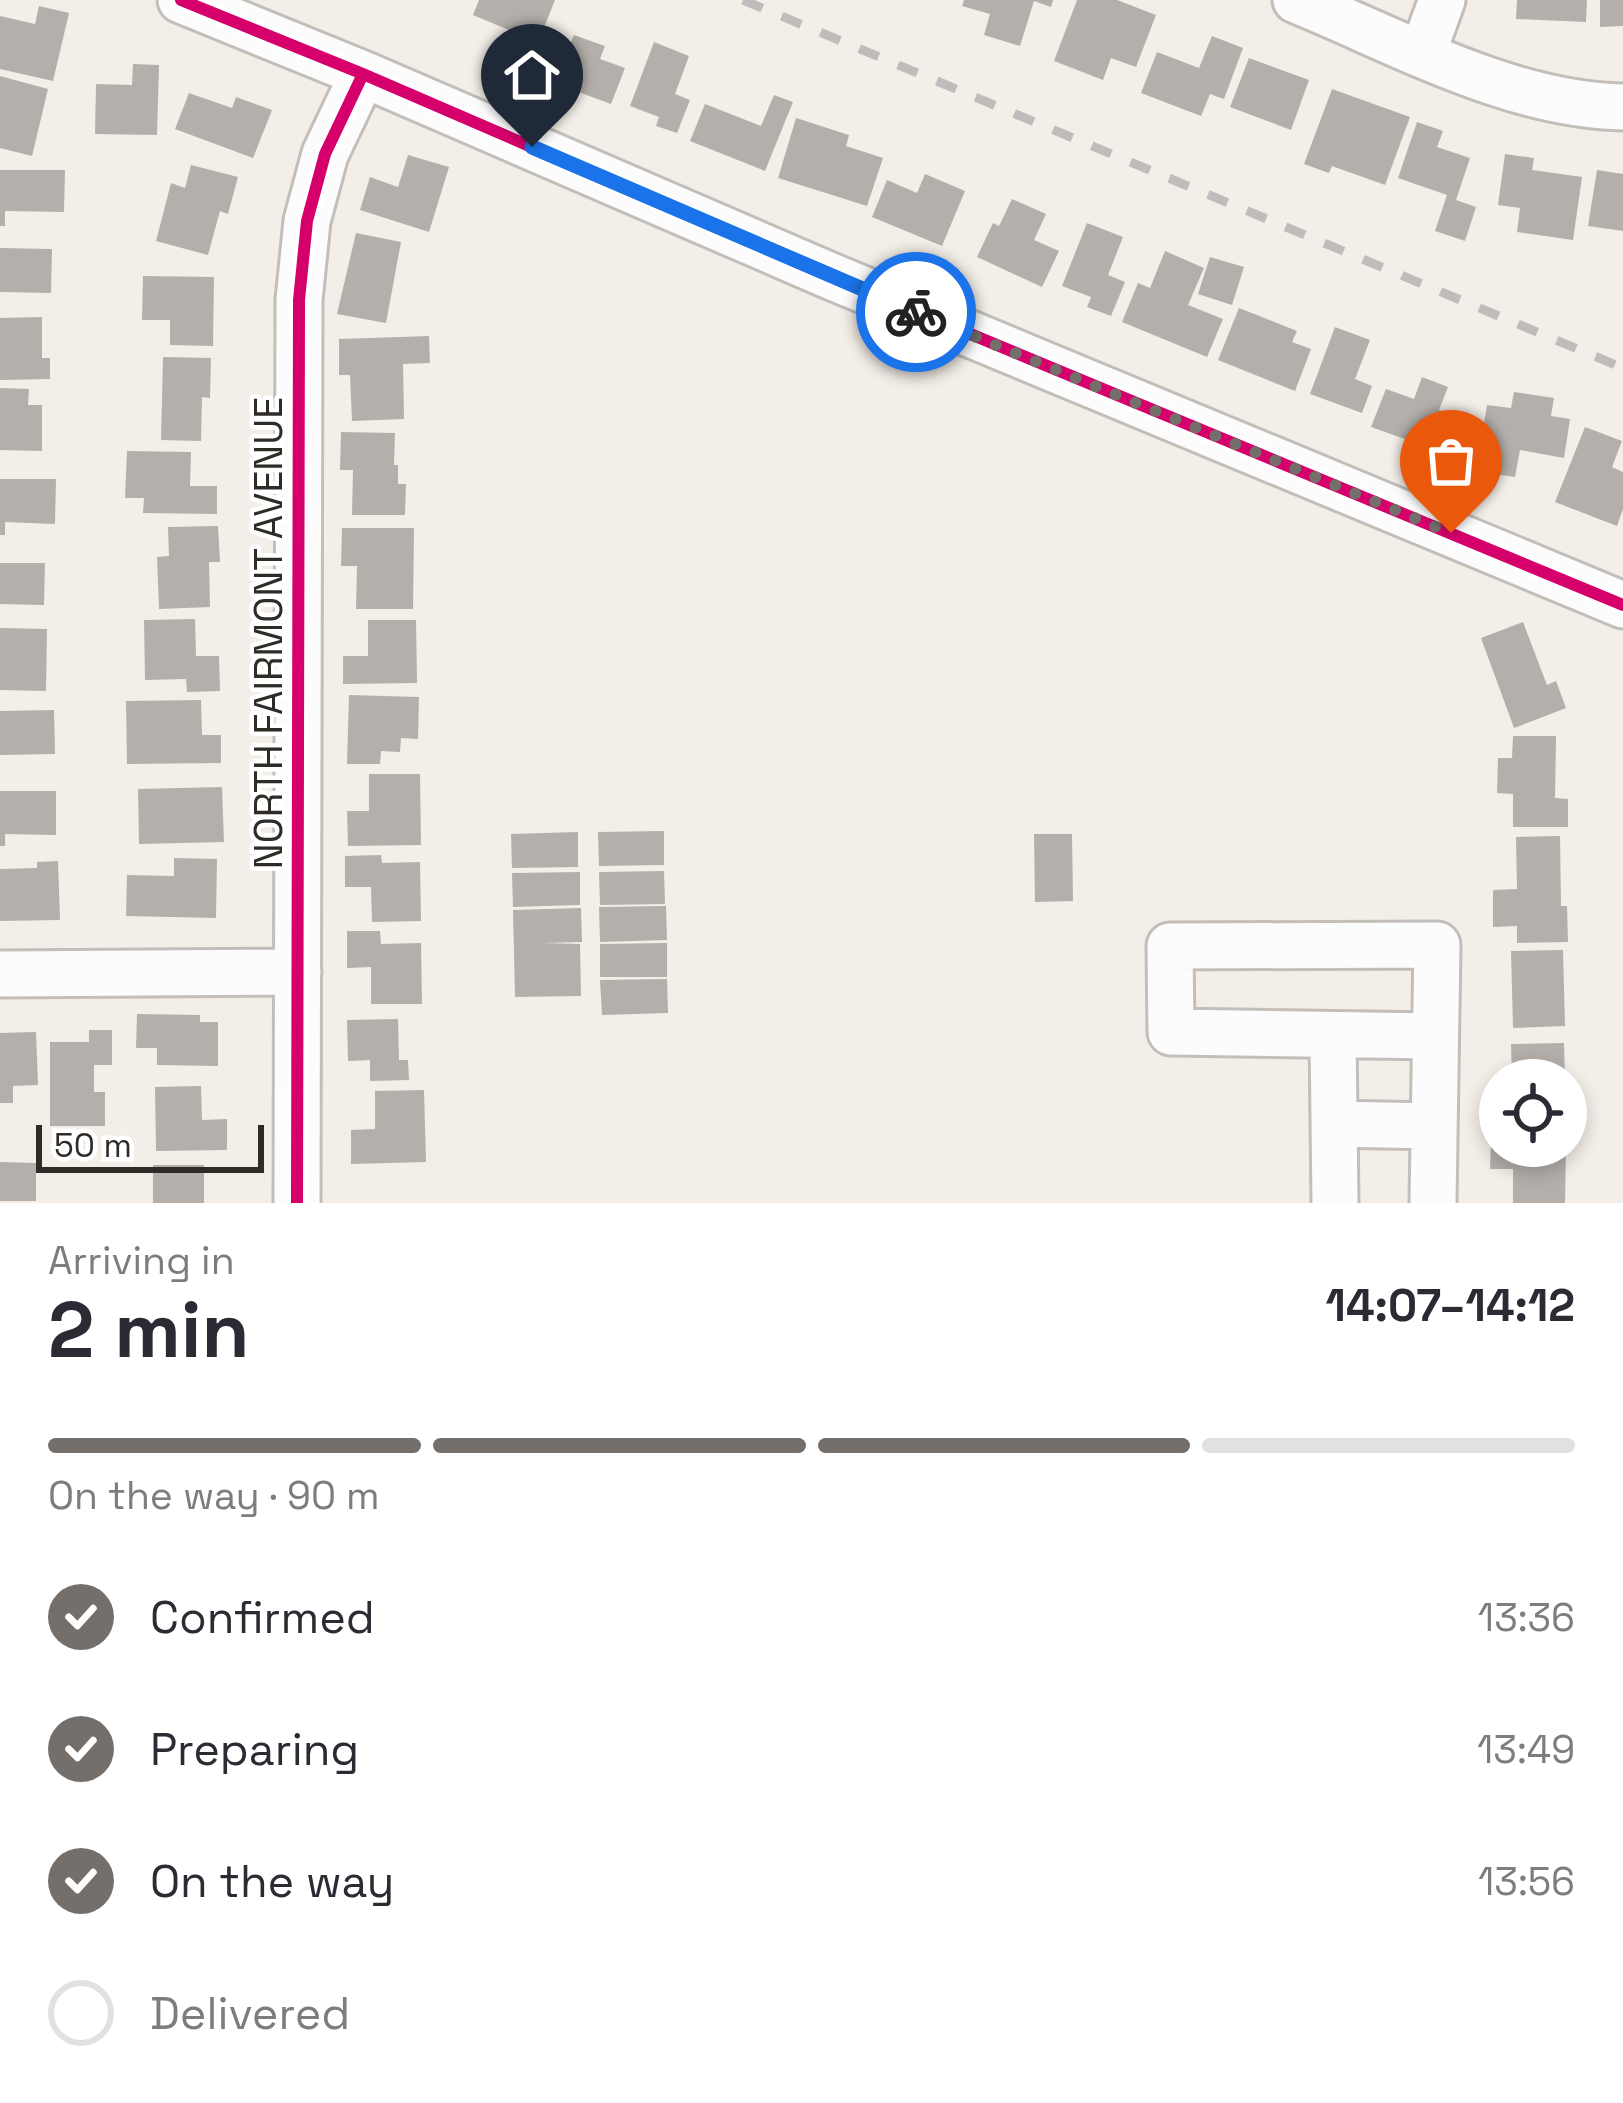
<!DOCTYPE html>
<meta charset="utf-8">
<style>
body{margin:0;font-family:"Space Grotesk",sans-serif;background:#f7f7f7;color:#2b2b33;height:100vh;display:flex;flex-direction:column;font-size:45px;white-space:nowrap}
*{box-sizing:border-box;margin:0}
p{font-size:39px;color:#7c7c81}
.icon{flex:none;width:66px;height:66px;fill:none;stroke:currentColor;stroke-width:2;stroke-linecap:round;stroke-linejoin:round}
.map{position:relative;height:1203px;overflow:hidden}
.sheet{display:flex;flex-direction:column;background:#fff;flex:1}
.sheet>*{flex:none}
.buttons{position:absolute;left:1479px;top:1059px;display:grid;gap:24px}
.buttons a{display:grid;place-items:center;width:108px;height:108px;border-radius:50%;background:#fff;box-shadow:0 6px 18px #0003;font-size:60px}
.scale{position:absolute;left:36px;bottom:30px;width:228px;box-sizing:border-box;padding-left:12px;border:6px solid #2f2b27;border-top:0;font-size:33px;line-height:42px;white-space:nowrap;color:#2f2b27;-webkit-text-stroke:9px #fff;paint-order:stroke}
.pin{position:absolute;display:grid;place-items:center;width:102px;height:102px;color:#fff;margin:-123px -51px;border-radius:50% 50% 50% 0;rotate:-45deg;box-shadow:0 0 12px #0007}
.pin .icon{rotate:45deg}
.courier{position:absolute;display:grid;place-items:center;width:120px;height:120px;margin:-60px;border:9px solid #1a73e8;border-radius:50%;background:#fff;color:#222;box-shadow:0 3px 15px #0007}
.head em{font-style:normal;font-weight:600}
.head div{display:flex;flex-direction:column-reverse}
.head{display:flex;align-items:center;justify-content:space-between;height:204px;padding:0 48px}
h1{font-size:78px;font-weight:600;line-height:90px}
.bar{display:grid;grid-template-columns:repeat(4,1fr);gap:18px 12px;align-content:center;height:144px;padding:0 48px}
.bar i{height:15px;border-radius:9px;background:#e1e1e2}
.bar .on{background:#746f6b}
.bar p{grid-column:span 4}
ol{padding:0 48px;list-style:none}
li{display:flex;align-items:center;gap:36px;height:132px}
li p{margin-inline-start:auto}
li .icon{padding:12px;border-radius:50%;background:#746f6b;color:#fff;stroke-width:4}
li:last-child{color:#7c7c81}
li i{width:66px;height:66px;border:6px solid #e1e1e2;border-radius:50%}
.map>svg:first-child{display:block}
</style>
<div class="map">
<svg width="1623" height="1203" viewBox="0 0 1623 1203">
<rect width="100%" height="100%" fill="#f4eee8"/>
<path fill="#b4afaa" d="M 479,0 L 555,0 L 529,65 L 500,53 L 509,30 L 473,15 Z
M 964,0 L 1053,0 L 1051,7 L 1034,1 L 1020,46 L 984,35 L 990,14 L 962,6 Z
M 1077,0 L 1117,0 L 1156,15 L 1136,67 L 1111,58 L 1103,80 L 1054,61 Z
M 1517,0 L 1587,0 L 1586,22 L 1516,19 Z
M 1600,0 L 1623,0 L 1623,26 L 1600,27 Z
M 39,6 L 69,13 L 53,81 L 0,69 L 0,16 L 35,24 Z
M 574,35 L 605,46 L 600,59 L 625,68 L 611,104 L 535,76 L 549,37 L 570,45 Z
M 1212,36 L 1243,48 L 1224,99 L 1210,94 L 1201,116 L 1141,93 L 1157,52 L 1199,68 Z
M 654,42 L 689,56 L 675,94 L 690,100 L 677,133 L 656,126 L 659,117 L 630,106 Z
M 1249,58 L 1309,80 L 1291,130 L 1230,107 Z
M 133,64 L 159,65 L 157,135 L 95,134 L 96,84 L 132,85 Z
M 0,76 L 48,89 L 32,156 L 0,148 Z
M 1332,89 L 1410,117 L 1385,185 L 1332,166 L 1329,173 L 1304,164 Z
M 189,93 L 232,108 L 236,97 L 272,110 L 253,158 L 175,129 Z
M 774,95 L 793,102 L 765,171 L 690,141 L 705,104 L 761,126 Z
M 796,118 L 849,135 L 846,146 L 883,158 L 867,206 L 778,178 Z
M 1417,122 L 1443,131 L 1437,147 L 1470,158 L 1456,200 L 1476,207 L 1465,241 L 1435,231 L 1447,195 L 1398,178 Z
M 1505,154 L 1534,158 L 1532,170 L 1582,177 L 1573,240 L 1517,232 L 1520,208 L 1498,205 Z
M 408,155 L 449,167 L 429,232 L 360,210 L 370,177 L 398,187 Z
M 191,165 L 238,177 L 228,214 L 220,211 L 208,255 L 156,241 L 171,183 L 185,188 Z
M 0,170 L 65,170 L 64,212 L 5,211 L 5,226 L 0,226 Z
M 1597,170 L 1623,174 L 1623,231 L 1588,226 Z
M 925,174 L 965,191 L 942,246 L 872,217 L 887,180 L 917,193 Z
M 1012,199 L 1046,214 L 1034,240 L 1059,251 L 1042,287 L 977,257 L 993,223 L 999,226 Z
M 1087,223 L 1123,237 L 1108,275 L 1125,282 L 1111,316 L 1087,307 L 1091,297 L 1062,286 Z
M 356,233 L 401,242 L 386,323 L 337,314 Z
M 0,248 L 52,249 L 51,293 L 0,292 Z
M 1165,251 L 1204,268 L 1188,305 L 1223,319 L 1207,357 L 1122,322 L 1138,283 L 1150,288 Z
M 1210,257 L 1244,267 L 1232,305 L 1198,294 Z
M 143,276 L 214,277 L 213,346 L 170,345 L 170,320 L 142,320 Z
M 1239,308 L 1297,331 L 1292,342 L 1311,349 L 1295,391 L 1218,360 Z
M 42,317 L 42,358 L 50,358 L 50,379 L 0,380 L 0,318 Z
M 1335,327 L 1370,340 L 1355,379 L 1372,386 L 1362,413 L 1310,394 Z
M 429,336 L 430,363 L 403,364 L 404,419 L 352,421 L 350,375 L 339,375 L 339,339 Z
M 163,357 L 211,358 L 210,398 L 202,397 L 201,441 L 161,440 Z
M 1422,377 L 1448,387 L 1439,410 L 1461,418 L 1447,454 L 1371,427 L 1386,389 L 1414,399 Z
M 0,388 L 29,389 L 28,405 L 42,405 L 42,451 L 0,450 Z
M 1514,392 L 1554,398 L 1551,416 L 1570,419 L 1564,458 L 1520,450 L 1515,477 L 1476,471 L 1487,405 L 1511,408 Z
M 1585,427 L 1622,441 L 1612,467 L 1623,472 L 1623,509 L 1617,526 L 1555,502 Z
M 341,432 L 395,433 L 394,465 L 398,465 L 398,484 L 406,484 L 405,515 L 352,515 L 353,470 L 340,470 Z
M 127,451 L 191,452 L 190,486 L 217,486 L 217,514 L 143,513 L 144,498 L 125,498 Z
M 0,479 L 56,479 L 55,524 L 5,522 L 5,535 L 0,535 Z
M 218,526 L 220,562 L 209,562 L 210,607 L 159,609 L 157,557 L 169,556 L 168,527 Z
M 342,528 L 414,528 L 413,609 L 356,609 L 357,566 L 341,566 Z
M 0,563 L 45,563 L 44,605 L 0,604 Z
M 195,619 L 196,656 L 219,656 L 220,691 L 187,692 L 186,679 L 145,680 L 144,620 Z
M 368,620 L 416,620 L 417,683 L 343,684 L 343,656 L 368,656 Z
M 1523,622 L 1547,685 L 1556,681 L 1566,708 L 1514,728 L 1481,638 Z
M 0,628 L 47,629 L 46,691 L 0,690 Z
M 349,695 L 419,697 L 418,739 L 401,738 L 400,752 L 381,751 L 380,764 L 347,764 Z
M 201,700 L 202,735 L 221,735 L 221,763 L 127,764 L 126,701 Z
M 54,710 L 55,754 L 0,755 L 0,711 Z
M 1513,736 L 1556,736 L 1555,798 L 1568,799 L 1568,827 L 1513,827 L 1513,794 L 1497,793 L 1498,758 L 1512,758 Z
M 369,774 L 420,774 L 421,845 L 348,846 L 347,811 L 369,811 Z
M 222,787 L 224,842 L 139,844 L 138,789 Z
M 0,791 L 56,791 L 56,835 L 5,834 L 5,846 L 0,846 Z
M 664,831 L 664,865 L 599,866 L 598,832 Z
M 578,832 L 578,867 L 512,868 L 511,834 Z
M 1034,834 L 1072,834 L 1073,901 L 1035,902 Z
M 1560,836 L 1561,906 L 1567,906 L 1568,942 L 1517,943 L 1517,926 L 1493,927 L 1493,890 L 1517,889 L 1516,837 Z
M 381,855 L 382,863 L 420,862 L 421,921 L 372,922 L 371,887 L 345,887 L 345,856 Z
M 174,858 L 217,859 L 216,918 L 126,916 L 127,875 L 174,876 Z
M 58,861 L 60,920 L 0,921 L 0,869 L 37,868 L 37,862 Z
M 664,871 L 665,904 L 600,905 L 599,872 Z
M 580,872 L 580,905 L 513,907 L 512,873 Z
M 666,906 L 667,940 L 600,942 L 599,907 Z
M 581,908 L 582,942 L 543,943 L 580,944 L 581,996 L 515,997 L 513,910 Z
M 347,931 L 380,931 L 381,944 L 421,943 L 422,1004 L 371,1004 L 371,967 L 347,968 Z
M 667,943 L 667,977 L 600,977 L 600,944 Z
M 1563,950 L 1565,1026 L 1513,1028 L 1511,951 Z
M 667,979 L 668,1013 L 602,1015 L 600,980 Z
M 137,1014 L 200,1015 L 200,1022 L 218,1022 L 218,1066 L 157,1065 L 157,1048 L 136,1048 Z
M 398,1019 L 399,1060 L 408,1060 L 409,1080 L 370,1081 L 370,1060 L 348,1061 L 347,1020 Z
M 89,1030 L 112,1030 L 112,1065 L 94,1065 L 94,1092 L 105,1092 L 105,1126 L 50,1126 L 50,1042 L 89,1042 Z
M 36,1032 L 38,1085 L 13,1086 L 13,1103 L 0,1103 L 0,1033 Z
M 1564,1043 L 1565,1080 L 1512,1080 L 1511,1044 Z
M 201,1086 L 202,1120 L 227,1119 L 227,1150 L 156,1151 L 155,1087 Z
M 424,1090 L 426,1162 L 351,1164 L 351,1130 L 375,1129 L 375,1091 Z
M 1491,1141 L 1500,1141 L 1500,1146 L 1566,1146 L 1565,1203 L 1513,1203 L 1513,1169 L 1490,1169 Z
M 0,1162 L 36,1163 L 36,1201 L 0,1201 Z
M 153,1165 L 204,1165 L 204,1203 L 153,1203 Z"/>
<g fill="none" stroke-linecap="round" stroke-linejoin="round">
<defs>
<path id="minor" d="M 181,0 L 363,74 L 828,275 L 1623,605
M 1296,0 C 1399,42 1510,105 1623,107
M 1423,52 L 1442,0
M 0,974 L 298,972
M 1333,1035 L 1335,1203
M 1334,1124 L 1434,1126
M 297,1203 L 299,300 L 307,221 L 325,154 L 363,74
M 1433,1203 L 1437,945 L 1170,946 L 1171,1032 L 1435,1036"/>
</defs>
<use href="#minor" stroke="#c3beb9" stroke-width="51"/>
<use href="#minor" stroke="#fdfcfc" stroke-width="45"/>
<path stroke="#bebdbb" stroke-width="9" stroke-dasharray="21 21" stroke-linecap="butt" d="M 743,0 L 1623,368"/>
<defs>
<path id="cycleway" d="M 181,0 L 363,74 L 828,275 L 1623,605
M 297,1203 L 299,300 L 307,221 L 325,154 L 363,74"/>
</defs>
<use href="#cycleway" stroke="#fff" stroke-width="20"/>
<use href="#cycleway" stroke="#d6006c" stroke-width="12"/>
</g>
<g fill="none" stroke-linecap="round" stroke-linejoin="round">
<path stroke="#746f6b" stroke-width="12" stroke-dasharray="0 21.6" d="M 916,312 L 1451,533"/>
<path stroke="#1a73e8" stroke-width="15" d="M 532,147 L 916,312"/>
</g>
<g text-anchor="middle" dominant-baseline="central" stroke-width="9" stroke-linejoin="round" paint-order="stroke">
<g font-size="39" fill="#2f2b27" stroke="#fff">
<text transform="translate(268 633) rotate(-90)">NORTH FAIRMONT AVENUE</text>
</g>
</g>
</svg>
<div class="buttons">
<a><svg class="icon" aria-label="locate" viewBox="0 0 24 24"><circle cx="12" cy="12" r="6"/><path d="M12 2v4M12 18v4M2 12h4M18 12h4"/></svg></a>
</div>
<div class="scale">50 m</div>
<div class="pin" style="left:1451px;top:533px;background:#ea580c"><svg class="icon" aria-label="bag" viewBox="0 0 24 24"><path d="M5 8h14l-1 12H6zM9 8a3 3 0 0 1 6 0"/></svg></div>
<div class="pin" style="left:532px;top:147px;background:#1f2937"><svg class="icon" aria-label="home" viewBox="0 0 24 24"><path d="M3 11l9-7 9 7M6 9v11h12V9"/></svg></div>
<div class="courier" style="left:916px;top:312px"><svg class="icon" aria-label="bike" viewBox="0 0 24 24"><circle cx="6" cy="16" r="4"/><circle cx="18" cy="16" r="4"/><path d="M6 16l4-8h5l3 8M10 8l3 8H6M13 5h3"/></svg></div>
</div>
<section class="sheet">
<div class="head"><div><h1>2 min</h1><p>Arriving in</p></div><em>14:07–14:12</em></div>
<div class="bar"><i class="on"></i><i class="on"></i><i class="on"></i><i></i><p>On the way · 90 m</p></div>
<ol>
<li><svg class="icon" aria-label="check" viewBox="0 0 24 24"><path d="M5 12l5 5 9-10"/></svg>Confirmed<p>13:36</p></li>
<li><svg class="icon" aria-label="check" viewBox="0 0 24 24"><path d="M5 12l5 5 9-10"/></svg>Preparing<p>13:49</p></li>
<li><svg class="icon" aria-label="check" viewBox="0 0 24 24"><path d="M5 12l5 5 9-10"/></svg>On the way<p>13:56</p></li>
<li><i></i>Delivered</li>
</ol>
</section>
